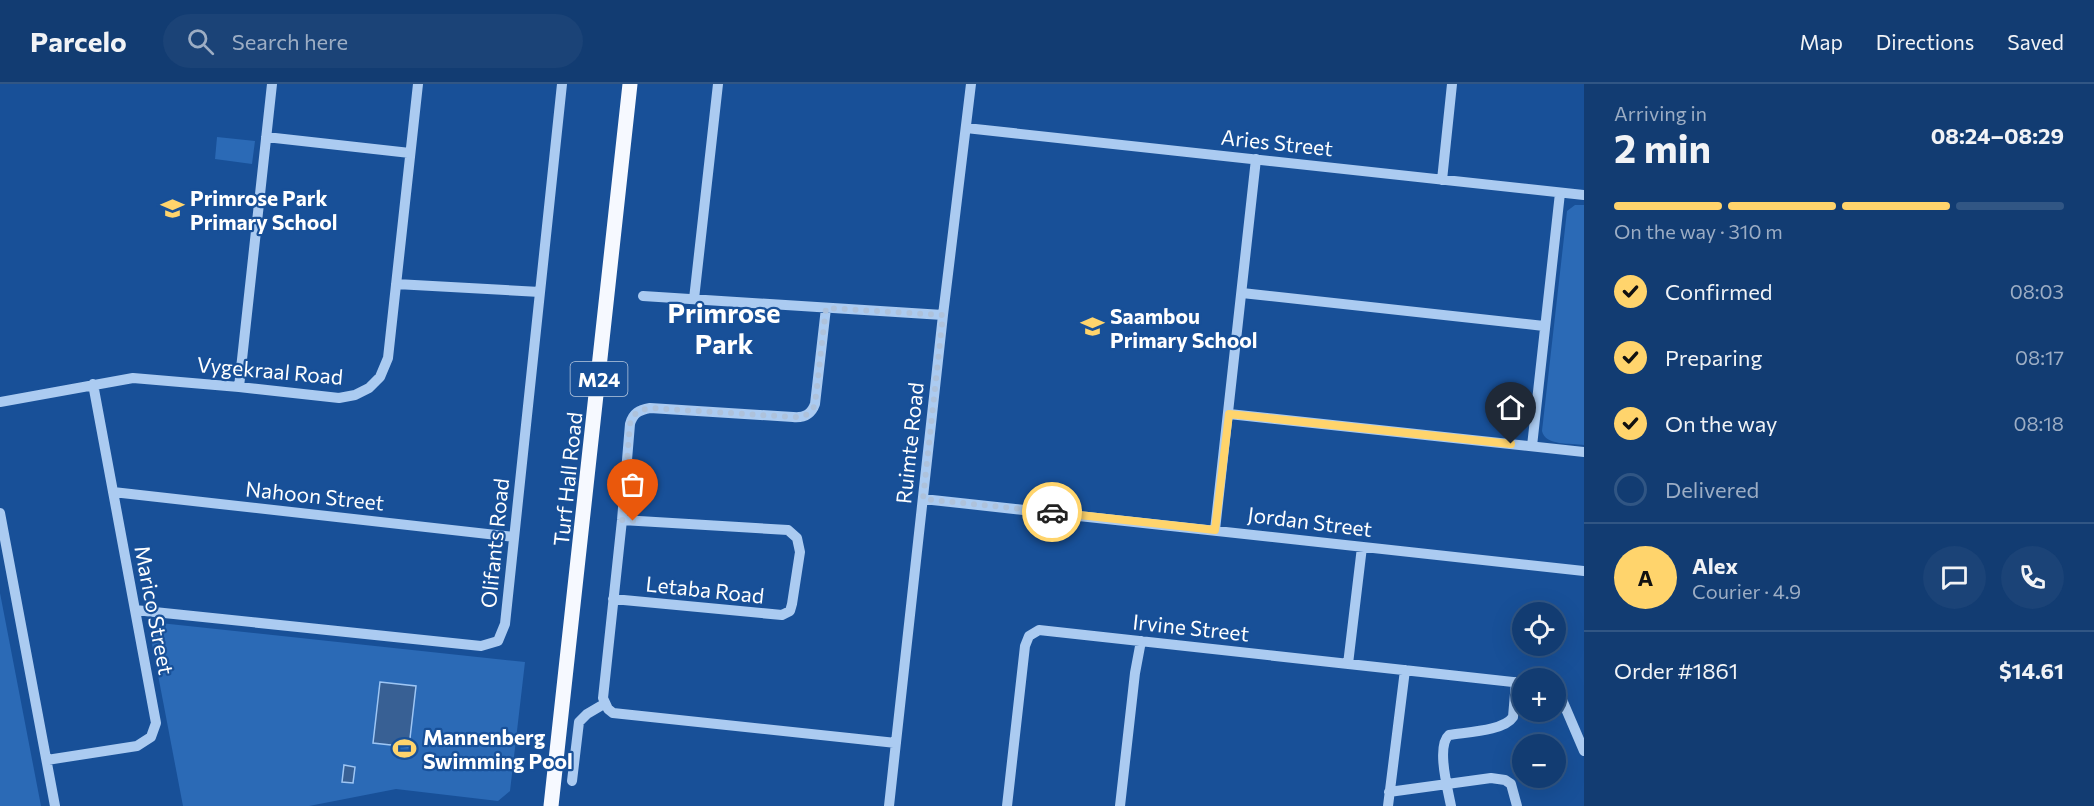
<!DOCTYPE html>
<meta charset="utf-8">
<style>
body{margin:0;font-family:Commissioner,sans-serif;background:#1b4377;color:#f1f3f6;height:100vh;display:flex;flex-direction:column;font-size:22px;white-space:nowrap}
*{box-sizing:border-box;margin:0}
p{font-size:20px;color:#9cadc4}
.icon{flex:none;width:33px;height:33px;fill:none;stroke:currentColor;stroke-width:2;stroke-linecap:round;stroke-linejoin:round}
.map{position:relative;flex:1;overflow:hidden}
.sheet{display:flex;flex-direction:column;background:#123c72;width:510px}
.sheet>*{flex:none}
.tools{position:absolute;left:1512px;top:518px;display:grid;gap:12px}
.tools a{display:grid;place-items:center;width:54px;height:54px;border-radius:50%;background:#123c72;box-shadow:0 6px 24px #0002,0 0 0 2px #315684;font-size:30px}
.pin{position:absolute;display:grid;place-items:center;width:51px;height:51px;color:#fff;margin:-62px -26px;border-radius:50% 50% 50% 0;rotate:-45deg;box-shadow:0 0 6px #0007}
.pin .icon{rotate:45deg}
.courier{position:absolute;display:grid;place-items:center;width:60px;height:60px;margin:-30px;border:4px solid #ffd46c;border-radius:50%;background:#fff;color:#222;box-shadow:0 2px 8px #0007}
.overview em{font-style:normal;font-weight:700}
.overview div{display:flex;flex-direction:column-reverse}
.overview{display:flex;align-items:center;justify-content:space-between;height:102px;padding:0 30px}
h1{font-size:39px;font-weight:700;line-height:45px}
.bar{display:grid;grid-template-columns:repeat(4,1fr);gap:9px 6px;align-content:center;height:72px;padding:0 30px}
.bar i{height:8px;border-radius:4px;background:#315684}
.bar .current{background:#ffd46c}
.bar p{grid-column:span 4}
.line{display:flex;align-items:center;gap:15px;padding:0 30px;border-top:2px solid #315684}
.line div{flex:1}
.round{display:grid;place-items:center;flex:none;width:63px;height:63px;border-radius:32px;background:#1b4377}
ol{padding:0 30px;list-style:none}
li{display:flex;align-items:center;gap:18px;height:66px}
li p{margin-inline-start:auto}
li .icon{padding:6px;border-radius:50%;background:#ffd46c;color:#111;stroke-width:4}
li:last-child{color:#9cadc4}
li i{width:33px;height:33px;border:3px solid #315684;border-radius:50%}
header{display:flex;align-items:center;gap:36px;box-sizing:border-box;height:84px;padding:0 30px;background:#123c72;border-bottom:2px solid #315684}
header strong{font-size:28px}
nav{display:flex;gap:33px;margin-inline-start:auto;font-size:21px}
.search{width:420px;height:54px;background:#1b4377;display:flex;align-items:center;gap:15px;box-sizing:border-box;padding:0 21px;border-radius:33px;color:#9cadc4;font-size:22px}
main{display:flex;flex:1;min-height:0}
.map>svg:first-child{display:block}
</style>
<header>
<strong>Parcelo</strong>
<div class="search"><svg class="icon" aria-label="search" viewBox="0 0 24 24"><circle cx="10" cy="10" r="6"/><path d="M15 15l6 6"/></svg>Search here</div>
<nav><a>Map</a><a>Directions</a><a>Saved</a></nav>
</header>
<main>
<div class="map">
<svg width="1584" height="722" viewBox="0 0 1584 722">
<rect width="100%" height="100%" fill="#185098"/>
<path fill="#2b6ab6" d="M 217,53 L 255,57 L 252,80 L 215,75 Z
M 1575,121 L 1584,121 L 1584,361 C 1571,359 1545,362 1542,347 L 1567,127 Z
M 0,509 L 41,722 L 0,722 Z
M 160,539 L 525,578 L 510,707 L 498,717 L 396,705 L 309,722 L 183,722 L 150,549 Z"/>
<path fill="#386094" stroke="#9ec6f4" stroke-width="1.5" d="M 380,598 L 416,602 L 409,663 L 373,659 Z
M 344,681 L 355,683 L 353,699 L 342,698 Z"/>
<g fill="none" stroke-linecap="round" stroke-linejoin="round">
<path stroke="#abcbf1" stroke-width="10" d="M 966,44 L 1584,111
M 266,53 L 410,69
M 1442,96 L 1452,0
M 396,200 L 540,208
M 1242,209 L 1544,242
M 643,212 L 943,231
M 694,215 L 718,0
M 826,224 L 815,320 C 811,331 804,334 793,333 L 650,324 C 639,326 633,329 630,340 L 622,436 L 603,614 L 608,625 L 613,629 L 896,659
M 239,303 L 272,0
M 0,318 L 133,294 L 239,303 L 339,314 L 355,311 L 369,304 L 380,293 L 388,274 L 418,0
M 1229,330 L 1584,368
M 1532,362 L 1560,109
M 113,408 L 514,453
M 923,415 L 1584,487
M 0,429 L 55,722
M 1215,446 L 1256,75
M 613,515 L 782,531 L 790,527 L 792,520 L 800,468 L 797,454 L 788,446 L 622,436
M 135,526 L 481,562 L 498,557 L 505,540 L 562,0
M 1348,580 L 1362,463
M 1556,605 L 1560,611 L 1584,667
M 47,676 L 137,662 L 151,653 L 156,639 L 93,300
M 572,697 L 579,638 L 587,630 L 604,620
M 1389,708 L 1491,694 L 1505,696 L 1511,700 L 1517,722
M 889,722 L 943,231 L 971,0
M 1007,722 L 1025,562 L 1029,552 L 1039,546 L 1522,599
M 1120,722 L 1135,589 L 1141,557
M 1388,722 L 1405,586
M 1451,722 C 1448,706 1436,662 1449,651 C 1466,648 1504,647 1513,633 L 1516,598"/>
<path stroke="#f6f9ff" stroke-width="15" d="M 551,722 L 630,0"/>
</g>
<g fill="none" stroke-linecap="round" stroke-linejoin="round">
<path stroke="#aec2db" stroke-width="6" stroke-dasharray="0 10.8" d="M 633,437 L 622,436 L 630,340 C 633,329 639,326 650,324 L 793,333 C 804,333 811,331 815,320 L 826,224 L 943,231 L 923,415 L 1052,428"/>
<path stroke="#ffd46c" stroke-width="8" d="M 1052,428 L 1215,446 L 1229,330 L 1511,360"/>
</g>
<defs>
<symbol id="school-bare" viewBox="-9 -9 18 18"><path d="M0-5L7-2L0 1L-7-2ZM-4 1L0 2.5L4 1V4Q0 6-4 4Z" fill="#ffd46c" stroke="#185098" stroke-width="2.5" paint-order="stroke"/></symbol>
<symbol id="stadium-bare" viewBox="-9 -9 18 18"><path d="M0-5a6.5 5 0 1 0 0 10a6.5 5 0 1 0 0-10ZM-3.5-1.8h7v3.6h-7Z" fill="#ffd46c" stroke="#185098" stroke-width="2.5" paint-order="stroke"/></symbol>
</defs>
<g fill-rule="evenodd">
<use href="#school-bare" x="156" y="108" width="33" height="33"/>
<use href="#school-bare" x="1076" y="226" width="33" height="33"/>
<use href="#stadium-bare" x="388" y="648" width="33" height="33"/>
</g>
<g text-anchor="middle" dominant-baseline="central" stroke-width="4.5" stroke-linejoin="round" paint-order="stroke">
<rect fill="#185098" stroke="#bacae0" stroke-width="1.5" x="570.5" y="278" width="57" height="34" rx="4.5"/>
<g font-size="20" font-weight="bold" fill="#fff">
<text x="599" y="295">M24</text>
</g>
<g font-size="21" fill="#fff" stroke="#185098">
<text transform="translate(1277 58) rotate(6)">Aries Street</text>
<text transform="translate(270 286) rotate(5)">Vygekraal Road</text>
<text transform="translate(909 359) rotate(-84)">Ruimte Road</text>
<text transform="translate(567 395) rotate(-84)">Turf Hall Road</text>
<text transform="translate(315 411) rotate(6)">Nahoon Street</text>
<text transform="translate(1310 437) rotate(7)">Jordan Street</text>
<text transform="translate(494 459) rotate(-84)">Olifants Road</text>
<text transform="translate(705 505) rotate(6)">Letaba Road</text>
<text transform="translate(155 526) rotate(79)">Marico Street</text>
<text transform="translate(1191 543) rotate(6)">Irvine Street</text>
</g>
<g font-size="21" font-weight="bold" fill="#fff" stroke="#185098" text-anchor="start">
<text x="190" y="113">Primrose Park<tspan x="190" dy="24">Primary School</tspan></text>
<text x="1110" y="231">Saambou<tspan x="1110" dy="24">Primary School</tspan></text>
<text x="423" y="652">Mannenberg<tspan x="423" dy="24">Swimming Pool</tspan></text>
</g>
<g font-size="27" font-weight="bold" fill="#fff" stroke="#185098">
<text x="724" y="228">Primrose<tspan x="724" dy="31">Park</tspan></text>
</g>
</g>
</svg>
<div class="tools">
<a><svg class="icon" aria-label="locate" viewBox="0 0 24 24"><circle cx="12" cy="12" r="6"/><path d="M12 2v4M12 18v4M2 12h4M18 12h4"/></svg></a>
<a>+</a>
<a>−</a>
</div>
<div class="pin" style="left:633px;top:437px;background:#ea580c"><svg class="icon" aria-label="bag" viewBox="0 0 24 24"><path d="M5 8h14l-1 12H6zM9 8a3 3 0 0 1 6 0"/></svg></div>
<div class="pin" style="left:1511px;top:360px;background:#1f2937"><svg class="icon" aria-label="home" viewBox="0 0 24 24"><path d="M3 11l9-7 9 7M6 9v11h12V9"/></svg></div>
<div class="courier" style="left:1052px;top:428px"><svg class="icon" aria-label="car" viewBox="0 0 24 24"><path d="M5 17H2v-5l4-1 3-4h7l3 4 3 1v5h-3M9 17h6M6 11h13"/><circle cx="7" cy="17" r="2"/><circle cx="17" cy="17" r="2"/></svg></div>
</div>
<section class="sheet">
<div class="overview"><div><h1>2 min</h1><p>Arriving in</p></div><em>08:24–08:29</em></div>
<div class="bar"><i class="current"></i><i class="current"></i><i class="current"></i><i></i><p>On the way · 310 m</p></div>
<ol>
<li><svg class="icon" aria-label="check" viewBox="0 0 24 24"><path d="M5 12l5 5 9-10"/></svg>Confirmed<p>08:03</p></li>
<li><svg class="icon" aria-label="check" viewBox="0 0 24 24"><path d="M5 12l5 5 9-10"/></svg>Preparing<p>08:17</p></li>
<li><svg class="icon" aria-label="check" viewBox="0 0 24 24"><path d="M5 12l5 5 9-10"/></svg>On the way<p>08:18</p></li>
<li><i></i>Delivered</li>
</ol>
<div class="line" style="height:108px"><b class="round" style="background:#ffd46c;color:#111">A</b><div><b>Alex</b><p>Courier · 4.9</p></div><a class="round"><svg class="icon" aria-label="chat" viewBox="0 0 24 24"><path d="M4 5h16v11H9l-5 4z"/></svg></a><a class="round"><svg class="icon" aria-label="phone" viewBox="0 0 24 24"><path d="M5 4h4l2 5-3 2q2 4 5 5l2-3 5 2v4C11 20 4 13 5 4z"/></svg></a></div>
<div class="line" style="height:78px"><div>Order #1861</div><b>$14.61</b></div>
</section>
</main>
